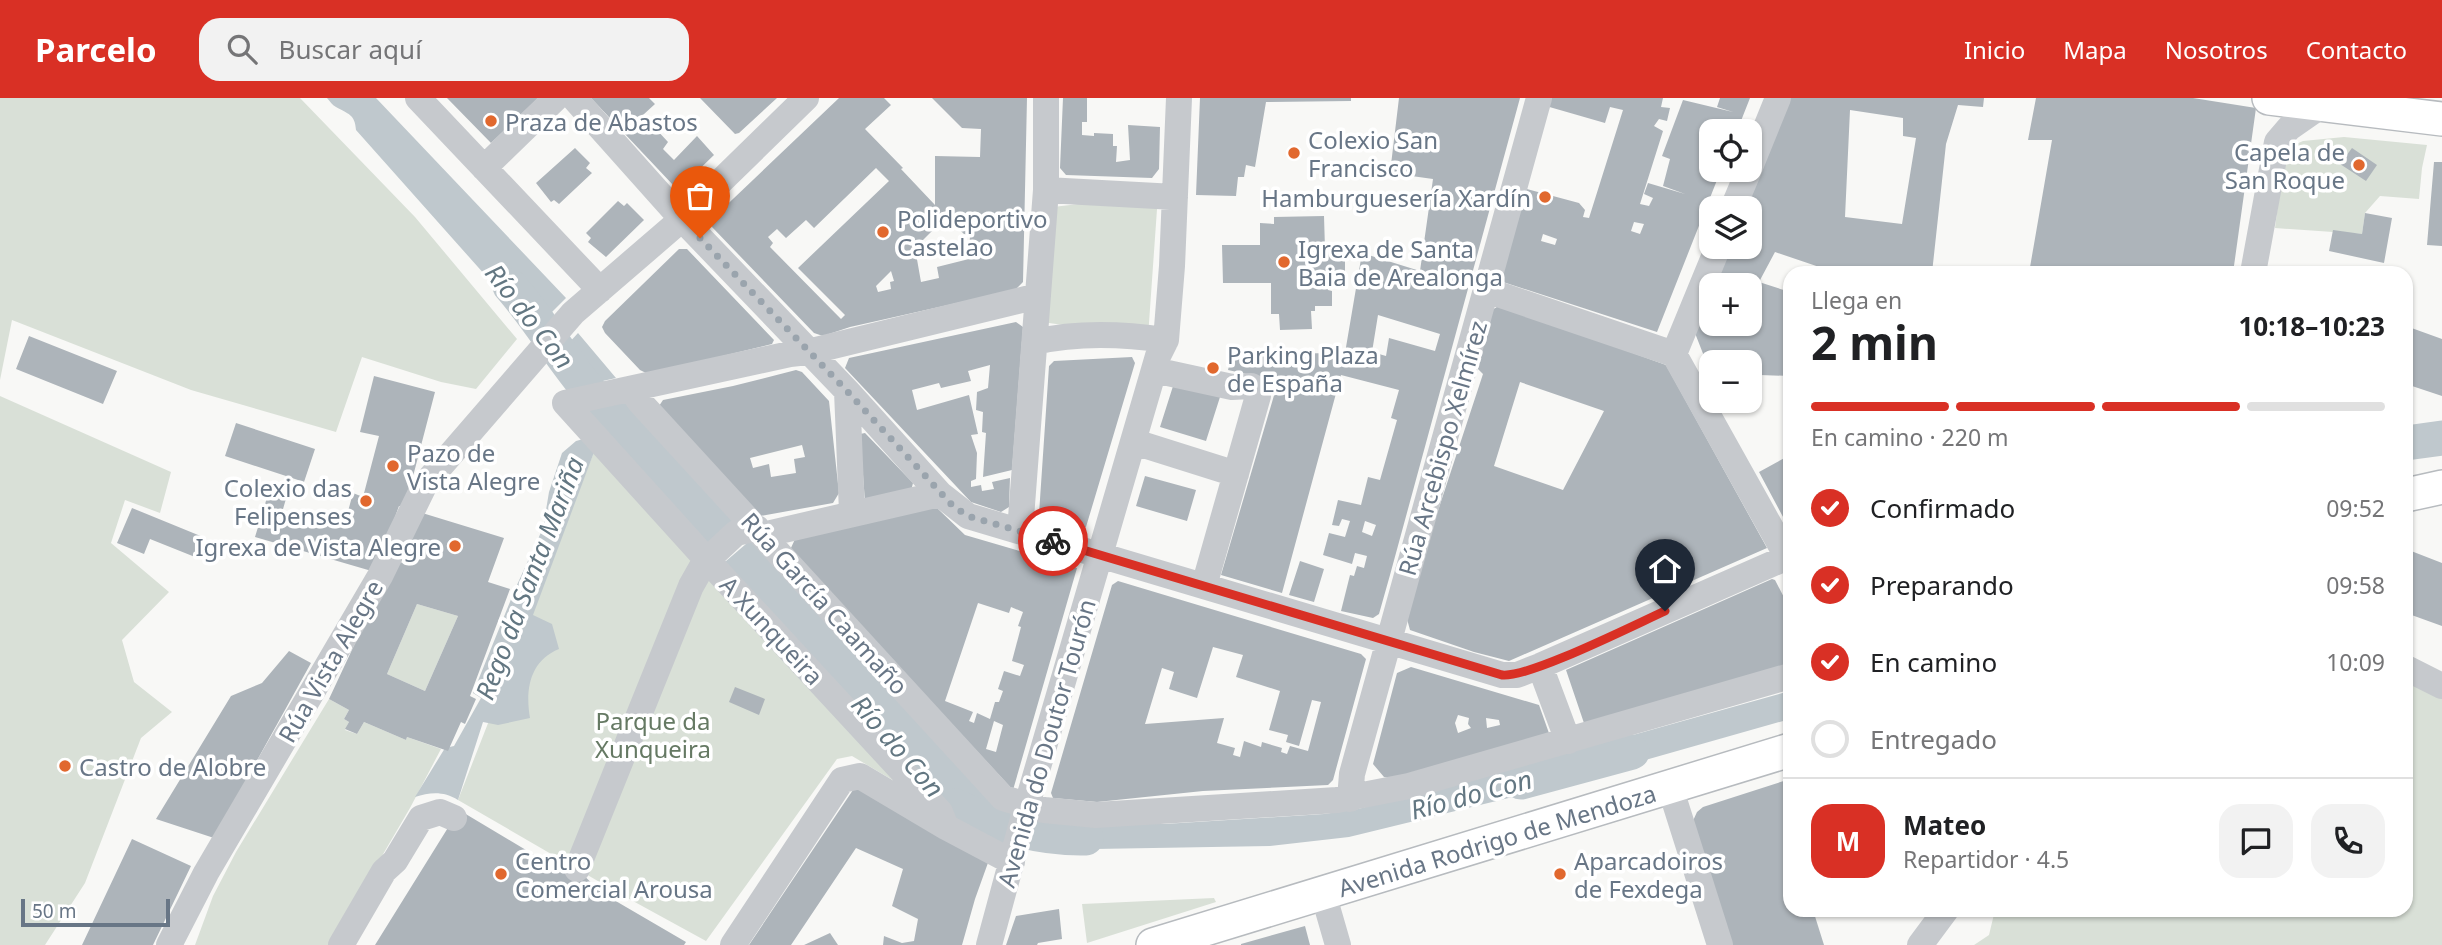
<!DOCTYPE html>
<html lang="es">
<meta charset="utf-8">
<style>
body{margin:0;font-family:"Noto Sans",sans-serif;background:#f2f2f2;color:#202124;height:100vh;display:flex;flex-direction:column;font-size:26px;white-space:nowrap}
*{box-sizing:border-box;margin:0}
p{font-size:23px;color:#757577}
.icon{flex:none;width:38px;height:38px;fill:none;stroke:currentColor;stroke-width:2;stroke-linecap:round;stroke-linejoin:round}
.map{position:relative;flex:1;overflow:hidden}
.side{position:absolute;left:1783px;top:168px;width:630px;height:651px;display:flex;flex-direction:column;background:#fff;border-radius:21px;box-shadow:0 2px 5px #0004}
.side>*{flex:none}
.tools{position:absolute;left:1699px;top:21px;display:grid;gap:14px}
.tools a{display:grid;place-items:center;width:63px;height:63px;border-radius:14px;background:#fff;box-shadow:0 2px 5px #0004;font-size:35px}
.scale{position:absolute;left:21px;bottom:18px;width:149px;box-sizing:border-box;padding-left:7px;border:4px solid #687686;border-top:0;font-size:19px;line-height:24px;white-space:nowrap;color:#687686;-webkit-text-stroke:5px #fff;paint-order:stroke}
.pin{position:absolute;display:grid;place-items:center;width:60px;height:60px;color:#fff;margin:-72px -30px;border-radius:50% 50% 50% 0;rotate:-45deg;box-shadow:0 0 7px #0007}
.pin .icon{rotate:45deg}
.courier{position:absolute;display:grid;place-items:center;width:70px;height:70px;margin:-35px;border:5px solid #d93025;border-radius:50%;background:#fff;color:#222;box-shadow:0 2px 9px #0007}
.headline em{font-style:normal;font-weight:700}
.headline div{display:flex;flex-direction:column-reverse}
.headline{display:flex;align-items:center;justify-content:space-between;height:119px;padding:0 28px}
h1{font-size:46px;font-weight:700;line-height:52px}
.bar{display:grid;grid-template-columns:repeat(4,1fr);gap:10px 7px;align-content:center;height:84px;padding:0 28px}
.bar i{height:9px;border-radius:5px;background:#e0e0e0}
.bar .active{background:#d93025}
.bar p{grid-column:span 4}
.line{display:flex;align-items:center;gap:18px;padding:0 28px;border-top:2px solid #e0e0e0}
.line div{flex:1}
.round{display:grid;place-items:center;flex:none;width:74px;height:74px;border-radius:21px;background:#f2f2f2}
ol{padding:0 28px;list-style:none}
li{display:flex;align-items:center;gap:21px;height:77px}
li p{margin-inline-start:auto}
li .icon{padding:7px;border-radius:50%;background:#d93025;color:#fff;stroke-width:4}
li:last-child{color:#757577}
li i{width:38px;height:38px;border:4px solid #e0e0e0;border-radius:50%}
header{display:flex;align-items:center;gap:42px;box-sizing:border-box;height:98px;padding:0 35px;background:#d93025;color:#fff}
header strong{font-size:33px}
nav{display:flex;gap:38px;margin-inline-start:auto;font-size:24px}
.search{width:490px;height:63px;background:#f2f2f2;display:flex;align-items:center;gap:18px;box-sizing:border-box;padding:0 24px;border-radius:21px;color:#757577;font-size:26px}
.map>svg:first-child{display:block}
</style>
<header>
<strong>Parcelo</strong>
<div class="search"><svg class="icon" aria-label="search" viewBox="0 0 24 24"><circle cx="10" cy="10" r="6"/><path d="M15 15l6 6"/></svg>Buscar aquí</div>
<nav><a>Inicio</a><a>Mapa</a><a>Nosotros</a><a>Contacto</a></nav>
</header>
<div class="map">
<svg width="2442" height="847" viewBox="0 0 2442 847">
<rect width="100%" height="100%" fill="#f8f8f6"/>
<path fill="#d9e0d7" d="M 0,0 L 300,0 L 415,119 L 517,241 L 476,291 L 441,284 L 362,259 L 336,334 L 191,292 L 12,222 L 0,282 Z
M 2344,39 L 2427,47 L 2422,70 L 2419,101 L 2380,98 L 2365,115 L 2362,136 L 2275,130 L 2285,51 L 2303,43 Z
M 1158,97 L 1148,239 L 1042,224 L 1044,110 Z
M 0,298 L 171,374 L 160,415 L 125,402 L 111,445 L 169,494 L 122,542 L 134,584 L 172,614 L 141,640 L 85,785 L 45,847 L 0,847 Z
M 596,349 L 901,687 L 852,658 L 837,661 L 706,843 L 622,797 L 458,702 Z
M 417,506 L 458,518 L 425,593 L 387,576 Z
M 2406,580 L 2442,592 L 2442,847 L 1974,847 L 1989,837 L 1995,812 L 2406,812 Z
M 329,601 L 349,612 L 344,621 L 349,624 L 345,632 L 357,636 L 364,624 L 406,642 L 407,639 L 441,651 L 410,710 L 330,847 L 195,847 L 213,798 L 236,754 Z
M 1214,800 L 1216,804 L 1087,845 L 1082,806 Z"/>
<path fill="#bfc8cd" d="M 327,0 L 376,0 L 566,200 L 534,232 L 356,32 C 355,16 348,16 336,9 C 332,7 330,3 327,0 Z
M 578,235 L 616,280 L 567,291 L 557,258 Z
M 630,303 L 739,425 L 706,452 L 581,314 Z
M 587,340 L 596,349 L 533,517 L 552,526 L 559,551 C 530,563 525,591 530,620 L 498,627 L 483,624 L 458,702 C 444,693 430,694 415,699 L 445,650 L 454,648 L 481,600 L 473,595 L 516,489 L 543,430 L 549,394 L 562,355 L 576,343 Z
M 753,440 L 1003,708 L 994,743 L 952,719 L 719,469 Z
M 1790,593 L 1790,621 L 1589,678 L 1583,651 Z
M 1562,657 L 1570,685 L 1349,739 L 1270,748 L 1036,752 L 1045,721 L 1164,726 L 1324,716 L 1358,711 Z"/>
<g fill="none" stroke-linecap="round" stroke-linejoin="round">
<path stroke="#bfc8cd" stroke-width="35" d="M 510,188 C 539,221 560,258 588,291
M 2406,345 L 2442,340
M 1521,684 L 1632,654
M 955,708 C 996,728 1040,741 1086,740"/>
</g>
<path fill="#adb4ba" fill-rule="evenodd" d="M 447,0 L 538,0 L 491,45 Z
M 591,0 L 649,0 L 655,6 L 643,17 L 668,44 L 663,51 L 674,62 L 697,38 L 714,57 L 683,87 L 673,87 Z
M 700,0 L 777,0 L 739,35 L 735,36 Z
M 839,0 L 884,0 L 891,7 L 865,31 L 903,70 L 901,71 L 935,107 L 935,58 L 980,59 L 981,31 L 962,30 L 932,0 L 1027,0 L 1023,184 L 1015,192 L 850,229 L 823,238 L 814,235 L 712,129 L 713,120 ZM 876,70 L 889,83 L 798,170 L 845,217 L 841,221 L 770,149 L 773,145 L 768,139 L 777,131 L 786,140 L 806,122 L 814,130 ZM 946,119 L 964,136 L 970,137 L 969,161 L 937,169 L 939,180 L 921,184 L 915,150 ZM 891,173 L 894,183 L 890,184 L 891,191 L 878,194 L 876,188 Z
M 1063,0 L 1087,0 L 1087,24 L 1082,24 L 1082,37 L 1094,38 L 1094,35 L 1113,36 L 1113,48 L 1117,48 L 1116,64 L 1130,62 L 1128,27 L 1160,29 L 1159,71 L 1152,80 L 1066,77 L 1060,70 Z
M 1200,0 L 1351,0 L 1351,3 L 1266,4 L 1255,69 L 1246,67 L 1244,79 L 1238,79 L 1236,98 L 1196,97 Z
M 1399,0 L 1520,0 L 1390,477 L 1379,516 L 1373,520 L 1341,513 L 1350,477 L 1354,478 L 1357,468 L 1364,470 L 1367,458 L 1355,455 L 1352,466 L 1323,457 L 1329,435 L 1345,439 L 1350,423 L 1342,421 L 1339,428 L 1332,427 L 1338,402 L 1361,407 L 1368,379 L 1380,382 L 1397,322 L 1391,320 L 1399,292 L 1341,277 L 1282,495 L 1221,477 L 1275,294 L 1269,281 L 1228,272 L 1232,256 L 1345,255 L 1362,155 L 1420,173 L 1433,81 L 1390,75 ZM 1378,217 L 1440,236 L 1435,253 L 1389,240 L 1386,258 L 1372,254 ZM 1365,423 L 1376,427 L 1372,438 L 1362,434 Z
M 1548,0 L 1663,0 L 1661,9 L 1670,10 L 1667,23 L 1659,21 L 1654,28 L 1663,33 L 1640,106 L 1649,108 L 1653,100 L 1644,96 L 1648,85 L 1685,96 L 1663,88 L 1670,61 L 1662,58 L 1683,2 L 1733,14 L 1717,9 L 1720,0 L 1750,0 L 1737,33 L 1712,33 L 1712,72 L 1721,72 L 1657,234 L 1503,184 L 1500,178 L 1523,90 L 1579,105 L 1585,112 L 1583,119 L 1589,120 L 1623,12 L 1610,9 L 1605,25 L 1546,8 ZM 1634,124 L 1644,126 L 1640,136 L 1631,133 ZM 1543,136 L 1557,141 L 1555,147 L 1541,143 Z
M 1789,0 L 1984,0 L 1983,9 L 1958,7 L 1946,46 L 1932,175 L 1837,175 L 1775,154 L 1759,184 L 1790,194 L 1790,278 L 1760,277 L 1750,283 L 1750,264 L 1712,264 L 1711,276 L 1693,230 L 1727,149 L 1750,149 L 1750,110 L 1743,110 ZM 1850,12 L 1903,20 L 1903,38 L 1916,40 L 1902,126 L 1845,119 ZM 1712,187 L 1750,187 L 1750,226 L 1712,226 Z
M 2036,0 L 2193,0 L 2256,10 L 2233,175 L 2029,175 L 2052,42 L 2028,42 Z
M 575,50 L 590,65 L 586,70 L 592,75 L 559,106 L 554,102 L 551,104 L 536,85 Z
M 2352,50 L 2377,67 L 2366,83 L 2340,66 Z
M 2434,64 L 2442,64 L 2442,148 L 2427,147 Z
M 618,103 L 624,108 L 627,105 L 644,122 L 606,159 L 588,144 L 591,140 L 586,135 Z
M 2365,115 L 2392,120 L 2384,165 L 2329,153 L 2333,132 L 2362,136 Z
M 1324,118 L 1325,151 L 1345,151 L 1345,178 L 1328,180 L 1328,192 L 1332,193 L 1332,208 L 1315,208 L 1315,213 L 1311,213 L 1312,231 L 1280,232 L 1279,216 L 1271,216 L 1271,185 L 1223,185 L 1222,147 L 1260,147 L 1260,125 L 1274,126 L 1274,119 Z
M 679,151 L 687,151 L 774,242 L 772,246 L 648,276 L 640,272 L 605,235 L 602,229 L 605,223 Z
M 1500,207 L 1666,267 L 1767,450 L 1509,563 L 1474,554 L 1410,532 L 1407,521 L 1429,440 L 1483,276 L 1476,269 L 1492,212 ZM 1520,284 L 1604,313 L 1563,392 L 1494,368 Z
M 1016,224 L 1023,229 L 1012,372 L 983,379 L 986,335 L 982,334 L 983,314 L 976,312 L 977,294 L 988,290 L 990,267 L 968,273 L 971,283 L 941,290 L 939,285 L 912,292 L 917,312 L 969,297 L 978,336 L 971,337 L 977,355 L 976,381 L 971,383 L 971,389 L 981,387 L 982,393 L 994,391 L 992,384 L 1010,380 L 1009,409 L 1001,414 L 971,404 L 845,270 L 849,260 Z
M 2406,228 L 2442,241 L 2442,298 L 2406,286 Z
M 29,238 L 117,273 L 103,306 L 16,271 Z
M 1132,259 L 1135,265 L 1086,429 L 1075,434 L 1043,426 L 1039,416 L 1049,268 L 1054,263 Z
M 796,272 L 802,274 L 829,303 L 839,395 L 833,405 L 760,418 L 659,308 L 663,302 L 733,288 ZM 802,347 L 805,359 L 794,361 L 796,375 L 771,379 L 769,366 L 753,370 L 750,360 Z
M 374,278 L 435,294 L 405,409 L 399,408 L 375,474 L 255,439 L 269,393 L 280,397 L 286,378 L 225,358 L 236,325 L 315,351 L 304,384 L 292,380 L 281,418 L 319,430 L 322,422 L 344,428 L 353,395 L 363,399 L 379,338 L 360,334 Z
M 1174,285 L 1220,299 L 1206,343 L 1160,329 Z
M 865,335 L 913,385 L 911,393 L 865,404 L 860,336 Z
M 1790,357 L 1790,432 L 1759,374 Z
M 1145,378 L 1196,392 L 1187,423 L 1136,408 Z
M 936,409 L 965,437 L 1077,470 L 1013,692 L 790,452 L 796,439 ZM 978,505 L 1009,515 L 1011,509 L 1023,514 L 1018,528 L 1021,529 L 1012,563 L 1024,567 L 1020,578 L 1004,573 L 998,591 L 1003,593 L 999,604 L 995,604 L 990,621 L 977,615 L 974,625 L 969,623 L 973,614 L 945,603 ZM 994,623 L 1003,627 L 996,654 L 986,651 Z
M 132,410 L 203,439 L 195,459 L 150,441 L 144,456 L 117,445 Z
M 419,414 L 504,440 L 488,484 L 510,491 L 470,598 L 476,601 L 465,626 L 461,624 L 448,653 L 407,639 L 406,642 L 364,624 L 357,636 L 345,631 L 349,624 L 344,621 L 349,612 L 329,601 L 394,462 L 403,465 ZM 417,506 L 458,518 L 425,593 L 387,576 Z
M 2406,451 L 2442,465 L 2442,528 L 2406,515 Z
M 1300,463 L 1324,471 L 1314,504 L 1289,497 Z
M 1772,481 L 1775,482 L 1790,511 L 1790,569 L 1586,631 L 1566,572 Z
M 1118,483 L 1361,556 L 1366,561 L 1333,682 L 1328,687 L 1203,693 L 1097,704 L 1053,700 L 1051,695 L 1112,487 ZM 1213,549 L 1243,557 L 1236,579 L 1280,593 L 1269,632 L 1288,637 L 1286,644 L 1299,648 L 1312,602 L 1321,604 L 1308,653 L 1290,648 L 1287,656 L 1281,654 L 1282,650 L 1262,644 L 1261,649 L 1244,643 L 1240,659 L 1233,657 L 1235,650 L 1217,645 L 1224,620 L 1145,626 L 1162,570 L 1174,574 L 1169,591 L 1197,600 Z
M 289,553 L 311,565 L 214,740 L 156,721 L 231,598 L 262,585 Z
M 1411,569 L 1539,607 L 1550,638 L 1393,680 L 1384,679 L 1373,666 L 1397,575 ZM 1458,617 L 1469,620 L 1468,626 L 1471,630 L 1458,635 L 1455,625 ZM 1486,620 L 1499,622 L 1500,627 L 1487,630 Z
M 735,589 L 765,601 L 759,617 L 729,604 Z
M 1790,681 L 1790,812 L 1813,812 L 1824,847 L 1730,847 L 1692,725 L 1697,714 L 1703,709 Z
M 857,686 L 989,762 L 975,801 L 962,847 L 883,847 L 884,838 L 902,845 L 914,843 L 918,821 L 892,808 L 903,771 L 856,750 L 791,847 L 749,847 Z
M 459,712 L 541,761 L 577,771 L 602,795 L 686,844 L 684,847 L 375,847 Z
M 132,741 L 191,768 L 153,847 L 82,847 Z
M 1059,811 L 1062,841 L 1038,845 L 1037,847 L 1006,847 L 1016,818 Z
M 1305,828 L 1310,847 L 1241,847 L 1241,846 Z
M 830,835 L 838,847 L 804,847 Z"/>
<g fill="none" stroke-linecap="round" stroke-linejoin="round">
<defs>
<path id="major" d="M 2269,0 L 2442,21
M 2406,397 L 2442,389
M 1153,847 L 1790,652"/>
</defs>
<use href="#major" stroke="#b7bbbf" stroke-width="36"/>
<path stroke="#c6c9cd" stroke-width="26" d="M 418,0 L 600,192
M 574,0 L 682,121 L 847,293 L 940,396 L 968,418 L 1502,577 L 1517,577 L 1540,568 L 1790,458
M 1750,69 L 1778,0
M 484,70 L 556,0
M 1046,92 L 1175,99
M 1733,110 L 1749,72
M 1718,149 L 1674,256 L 1790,464
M 2253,175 L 2277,44 L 2289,30 L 2322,7
M 1486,192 L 1674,256
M 1035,244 C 1077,234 1124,236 1166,242
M 1154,272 L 1232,289 L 1251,288 L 1257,291 L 1258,298 L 1204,488
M 631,291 L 640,304 L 1003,700 L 1044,712 L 1096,717 L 1337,702 L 1409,688 L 1790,578
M 847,293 L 852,414
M 1144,347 L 1236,376
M 1020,433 L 1046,92 L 1046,0
M 762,437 L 940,396
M 1540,568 L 1568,643
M 2406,570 L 2442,588
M 1670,689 L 1720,847
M 1350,701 L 1352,676 L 1539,0
M 946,729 L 940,714 L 707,462 L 565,305 L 790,256 L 808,254 L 1038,198
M 577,771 L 691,488 L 704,465 L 736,435 L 757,430
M 1323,795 L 1338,847
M 169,847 L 206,775 L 380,478 L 425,386 L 573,215 L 682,121 L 806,0
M 341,847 L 384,773 L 395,763 L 421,720 L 440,714 L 454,720
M 733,847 L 842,682 L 860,678 L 946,729 L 1012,764
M 989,847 L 1026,710 L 1158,258 L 1166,242 L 1172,168 L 1179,0
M 1920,847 L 1946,812"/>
<use href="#major" stroke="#fff" stroke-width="33"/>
</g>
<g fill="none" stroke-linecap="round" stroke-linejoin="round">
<path stroke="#9aa4ad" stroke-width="7" stroke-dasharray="0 12.6" d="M 700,140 L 847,293 L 953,408 L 968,418 L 1053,443"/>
<path stroke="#d93025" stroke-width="9" d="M 1053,443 L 1502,577 C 1529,580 1634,527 1665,513"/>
</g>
<g fill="#e1682e" stroke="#fff" stroke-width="2.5">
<circle cx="491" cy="23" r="7"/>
<circle cx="1294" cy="55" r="7"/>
<circle cx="2359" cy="67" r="7"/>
<circle cx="1545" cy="99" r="7"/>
<circle cx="883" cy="134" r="7"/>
<circle cx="1284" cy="164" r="7"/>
<circle cx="1213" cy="270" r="7"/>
<circle cx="393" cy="368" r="7"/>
<circle cx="366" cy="403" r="7"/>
<circle cx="455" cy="448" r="7"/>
<circle cx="65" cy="668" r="7"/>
<circle cx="501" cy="776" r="7"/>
<circle cx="1560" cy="776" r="7"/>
</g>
<g text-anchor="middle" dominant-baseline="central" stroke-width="7" stroke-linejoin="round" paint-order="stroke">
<g font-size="24" fill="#687686" stroke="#fff" text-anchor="start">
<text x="505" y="23">Praza de Abastos</text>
<text x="1308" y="41">Colexio San<tspan x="1308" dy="28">Francisco</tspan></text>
<text x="2345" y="53" text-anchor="end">Capela de<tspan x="2345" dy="28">San Roque</tspan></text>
<text x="1531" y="99" text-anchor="end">Hamburguesería Xardín</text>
<text x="897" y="120">Polideportivo<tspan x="897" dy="28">Castelao</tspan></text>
<text x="1298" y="150">Igrexa de Santa<tspan x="1298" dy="28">Baia de Arealonga</tspan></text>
<text x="1227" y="256">Parking Plaza<tspan x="1227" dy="28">de España</tspan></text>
<text x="407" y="354">Pazo de<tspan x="407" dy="28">Vista Alegre</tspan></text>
<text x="352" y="389" text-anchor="end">Colexio das<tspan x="352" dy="28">Felipenses</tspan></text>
<text x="441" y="448" text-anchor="end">Igrexa de Vista Alegre</text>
<text x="79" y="668">Castro de Alobre</text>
<text x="515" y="762">Centro<tspan x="515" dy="28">Comercial Arousa</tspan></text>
<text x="1574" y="762">Aparcadoiros<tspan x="1574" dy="28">de Fexdega</tspan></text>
</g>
<g font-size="24" fill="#687686" stroke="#fff">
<text transform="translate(1442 350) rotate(-74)">Rúa Arcebispo Xelmírez</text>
<text transform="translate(825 505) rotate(48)">Rúa García Caamaño</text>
<text transform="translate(772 532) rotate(47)">A Xunqueira</text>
<text transform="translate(330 563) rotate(-60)">Rúa Vista Alegre</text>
<text transform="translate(1046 645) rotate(-74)">Avenida do Doutor Tourón</text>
<text transform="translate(1497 742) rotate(-17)">Avenida Rodrigo de Mendoza</text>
</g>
<g font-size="24" fill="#657963" stroke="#fff">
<text x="653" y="622">Parque da<tspan x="653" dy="28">Xunqueira</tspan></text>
</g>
<g font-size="26" font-style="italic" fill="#637782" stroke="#fff">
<text transform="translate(530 218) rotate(52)">Río do Con</text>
<text transform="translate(529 480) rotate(-69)">Rego da Santa Mariña</text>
<text transform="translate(898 648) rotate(49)">Río do Con</text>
<text transform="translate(1471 696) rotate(-15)">Río do Con</text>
</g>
</g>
</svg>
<div class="tools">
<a><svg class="icon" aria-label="locate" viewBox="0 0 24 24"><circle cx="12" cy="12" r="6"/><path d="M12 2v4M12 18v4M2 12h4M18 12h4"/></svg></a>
<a><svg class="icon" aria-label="layers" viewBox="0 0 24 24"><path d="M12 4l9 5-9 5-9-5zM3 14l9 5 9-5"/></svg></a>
<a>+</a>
<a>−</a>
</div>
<div class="scale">50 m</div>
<div class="pin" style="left:700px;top:140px;background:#ea580c"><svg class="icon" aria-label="bag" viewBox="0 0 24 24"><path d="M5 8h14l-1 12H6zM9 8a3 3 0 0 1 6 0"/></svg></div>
<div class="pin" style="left:1665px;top:513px;background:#1f2937"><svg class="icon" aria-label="home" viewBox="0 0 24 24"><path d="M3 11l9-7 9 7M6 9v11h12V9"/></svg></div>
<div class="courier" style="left:1053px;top:443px"><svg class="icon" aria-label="bike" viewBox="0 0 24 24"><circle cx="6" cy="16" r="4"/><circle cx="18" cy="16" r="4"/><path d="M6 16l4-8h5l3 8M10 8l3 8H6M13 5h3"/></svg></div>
<section class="side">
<div class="headline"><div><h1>2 min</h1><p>Llega en</p></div><em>10:18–10:23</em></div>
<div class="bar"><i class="active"></i><i class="active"></i><i class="active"></i><i></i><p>En camino · 220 m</p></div>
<ol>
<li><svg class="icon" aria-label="check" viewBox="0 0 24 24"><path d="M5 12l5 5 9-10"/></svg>Confirmado<p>09:52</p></li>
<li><svg class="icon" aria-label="check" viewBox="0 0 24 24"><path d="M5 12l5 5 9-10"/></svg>Preparando<p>09:58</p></li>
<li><svg class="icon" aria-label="check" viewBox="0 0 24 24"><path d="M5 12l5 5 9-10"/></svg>En camino<p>10:09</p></li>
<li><i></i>Entregado</li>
</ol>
<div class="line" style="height:126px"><b class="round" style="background:#d93025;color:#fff">M</b><div><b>Mateo</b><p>Repartidor · 4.5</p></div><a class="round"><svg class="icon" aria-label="chat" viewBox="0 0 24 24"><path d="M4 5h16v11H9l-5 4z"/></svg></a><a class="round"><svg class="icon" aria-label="phone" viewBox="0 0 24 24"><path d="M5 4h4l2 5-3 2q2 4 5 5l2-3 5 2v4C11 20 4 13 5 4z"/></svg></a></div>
</section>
</div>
